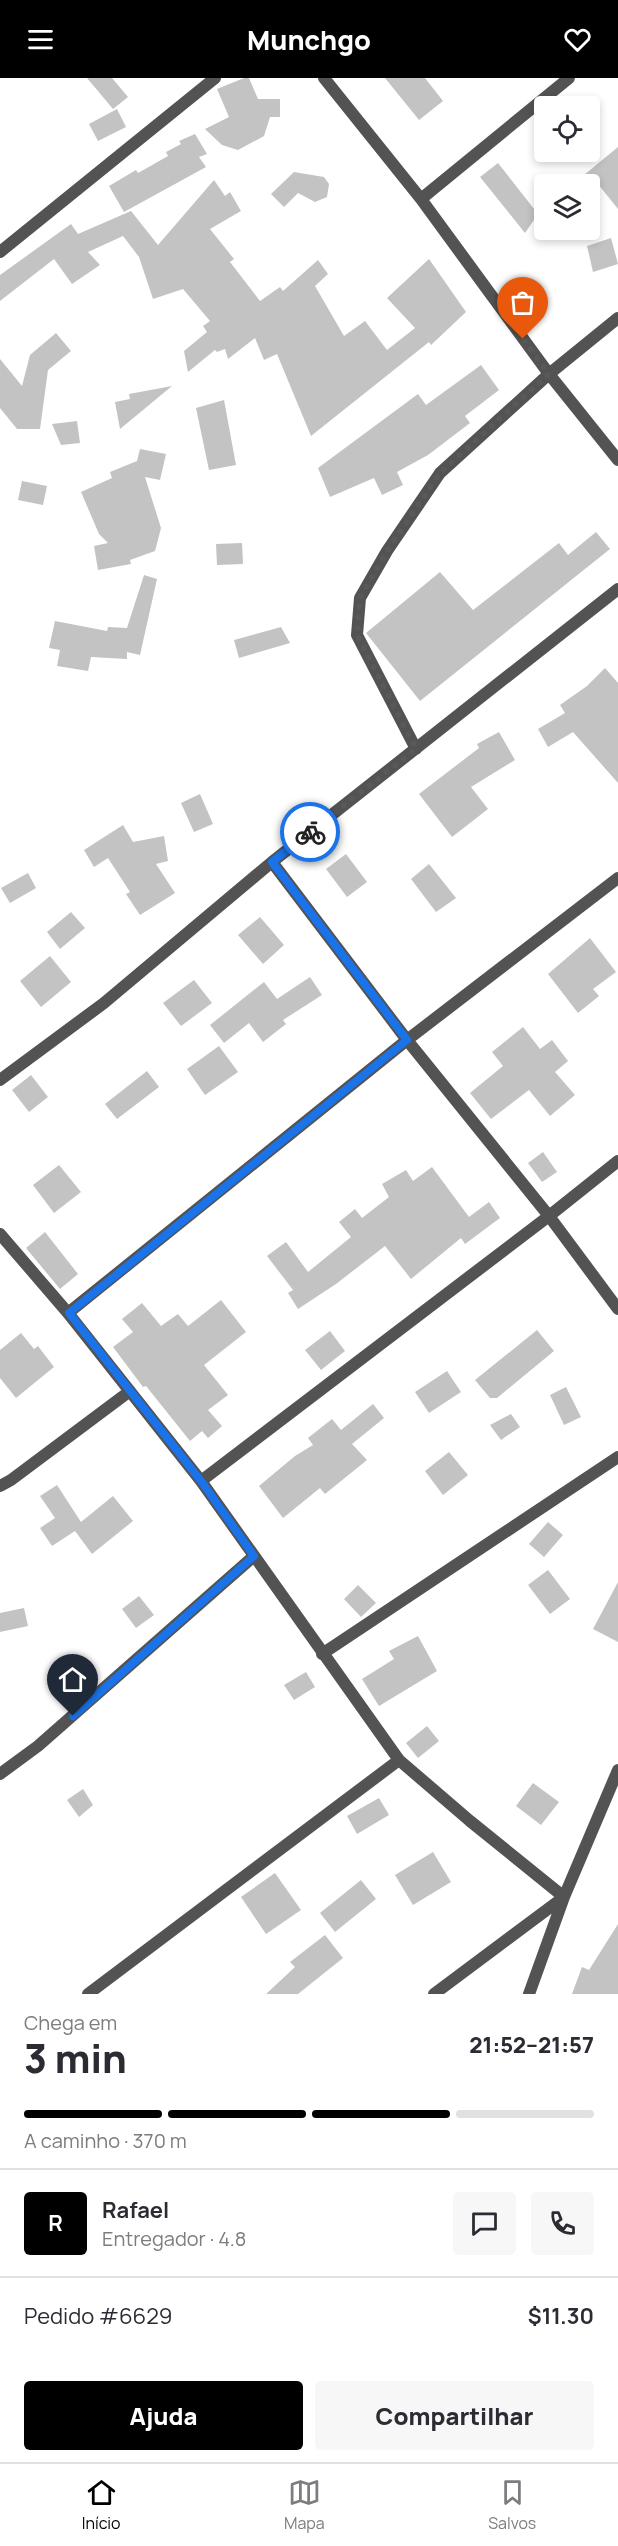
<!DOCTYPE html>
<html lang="pt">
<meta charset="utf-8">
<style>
body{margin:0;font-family:Manrope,sans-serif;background:#f7f7f7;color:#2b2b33;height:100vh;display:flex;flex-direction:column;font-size:22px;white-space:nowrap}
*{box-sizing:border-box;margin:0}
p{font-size:20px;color:#7c7c81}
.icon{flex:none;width:33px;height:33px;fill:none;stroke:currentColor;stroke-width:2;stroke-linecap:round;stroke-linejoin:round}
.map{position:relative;height:1916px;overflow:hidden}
.drawer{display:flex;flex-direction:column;background:#fff;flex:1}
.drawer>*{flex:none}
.controls{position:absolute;left:534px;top:18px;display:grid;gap:12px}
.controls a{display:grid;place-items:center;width:66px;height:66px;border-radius:6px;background:#fff;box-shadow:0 3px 9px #0003;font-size:30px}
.pin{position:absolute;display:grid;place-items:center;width:51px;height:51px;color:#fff;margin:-62px -26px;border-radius:50% 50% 50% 0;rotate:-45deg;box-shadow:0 0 6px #0007}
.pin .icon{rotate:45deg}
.courier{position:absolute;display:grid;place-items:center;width:60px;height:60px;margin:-30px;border:4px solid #1a73e8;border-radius:50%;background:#fff;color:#222;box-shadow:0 2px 8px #0007}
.headline em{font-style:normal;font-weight:800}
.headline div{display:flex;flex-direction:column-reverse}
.headline{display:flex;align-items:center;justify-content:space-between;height:102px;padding:0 24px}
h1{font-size:39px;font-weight:800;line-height:45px}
.bar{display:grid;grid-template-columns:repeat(4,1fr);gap:9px 6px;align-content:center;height:72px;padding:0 24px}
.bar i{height:8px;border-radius:4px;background:#e1e1e2}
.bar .selected{background:#000}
.bar p{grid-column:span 4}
.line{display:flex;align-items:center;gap:15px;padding:0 24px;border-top:2px solid #e1e1e2}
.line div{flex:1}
.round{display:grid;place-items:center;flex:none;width:63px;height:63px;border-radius:6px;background:#f7f7f7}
.cta{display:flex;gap:12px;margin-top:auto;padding:12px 24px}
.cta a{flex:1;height:69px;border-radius:6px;background:#000;color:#fff;font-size:24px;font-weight:800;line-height:69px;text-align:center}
.cta a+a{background:#f7f7f7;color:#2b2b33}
header{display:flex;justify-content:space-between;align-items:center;height:78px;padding:0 24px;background:#000;color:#fff;font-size:27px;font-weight:800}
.dock{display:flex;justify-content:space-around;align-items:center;height:84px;border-top:2px solid #e1e1e2;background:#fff;font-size:16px;color:#7c7c81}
.dock a{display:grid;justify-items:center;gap:3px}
.dock .selected{color:#000}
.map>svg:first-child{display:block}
</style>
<header><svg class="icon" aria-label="menu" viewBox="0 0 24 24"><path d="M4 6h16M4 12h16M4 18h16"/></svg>Munchgo<svg class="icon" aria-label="heart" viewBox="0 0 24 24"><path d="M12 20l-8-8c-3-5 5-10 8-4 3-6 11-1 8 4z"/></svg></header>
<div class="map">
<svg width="618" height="1916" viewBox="0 0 618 1916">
<rect width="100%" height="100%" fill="#fff"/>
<path fill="#c3c3c3" d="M 87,0 L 112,0 L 128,19 L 113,31 Z
M 244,0 L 249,0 L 258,21 L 280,21 L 280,39 L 270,39 L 264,58 L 238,72 L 222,67 L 205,51 L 229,39 L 217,11 Z
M 385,0 L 425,0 L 443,23 L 419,42 Z
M 117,31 L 126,49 L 98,63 L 89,46 Z
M 195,56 L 207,76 L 199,79 L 206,89 L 124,134 L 109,108 L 136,92 L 138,95 L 168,78 L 166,74 L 181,66 L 179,63 Z
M 618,69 L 618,131 L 598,106 L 573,106 Z
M 498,85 L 538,136 L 525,155 L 480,99 Z
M 294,94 L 324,99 L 329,106 L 327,119 L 315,124 L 298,115 L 284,129 L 271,116 Z
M 214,102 L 225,118 L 230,114 L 241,133 L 210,151 L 234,181 L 230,184 L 260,223 L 280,209 L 283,213 L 318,182 L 328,196 L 315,208 L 344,258 L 365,243 L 387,272 L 415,250 L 387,220 L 429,181 L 466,234 L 431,267 L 429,264 L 311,358 L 277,276 L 264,282 L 255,260 L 228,281 L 225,271 L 217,274 L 215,272 L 188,294 L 184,273 L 207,254 L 203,248 L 210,243 L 183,211 L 153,221 L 139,179 L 123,158 L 88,174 L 100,187 L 72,206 L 54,181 L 0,223 L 0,197 L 71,146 L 78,156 L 131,133 L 158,167 Z
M 611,160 L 618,186 L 593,194 L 587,168 Z
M 56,255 L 71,273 L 48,292 L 40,351 L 17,351 L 0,330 L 0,281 L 22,308 L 30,277 Z
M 481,287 L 499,312 L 465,338 L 470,345 L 428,377 L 397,394 L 403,407 L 382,417 L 374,400 L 330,419 L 318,390 L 418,316 L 426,327 Z
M 172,308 L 137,337 L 120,351 L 115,324 L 130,321 L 129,316 Z
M 224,322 L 236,387 L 209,392 L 196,330 Z
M 77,343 L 80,365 L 61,367 L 52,346 Z
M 140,371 L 166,376 L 160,402 L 145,399 L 161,450 L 155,473 L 130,482 L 131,486 L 98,492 L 94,468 L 108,465 L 99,456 L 81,414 L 112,400 L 110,394 L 137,383 Z
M 22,403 L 47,408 L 43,427 L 18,422 Z
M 596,454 L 610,471 L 420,623 L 366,555 L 440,494 L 473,532 L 559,465 L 568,477 Z
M 242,465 L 243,486 L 217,487 L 216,466 Z
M 144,497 L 157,501 L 140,577 L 127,574 L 127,581 L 91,579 L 88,593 L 57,588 L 60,572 L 49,570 L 55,543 L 107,553 L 108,549 L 127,550 Z
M 281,549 L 290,565 L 239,580 L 234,562 Z
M 605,590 L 618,605 L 618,705 L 573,654 L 548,669 L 538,651 L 565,635 L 560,627 L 587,608 Z
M 499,654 L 515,682 L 471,709 L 488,731 L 452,759 L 419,716 L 479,670 L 477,666 Z
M 200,716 L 213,746 L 194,754 L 181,725 Z
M 123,747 L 133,764 L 164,758 L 168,783 L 156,786 L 175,815 L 140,837 L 126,816 L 130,814 L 108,780 L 94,789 L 84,772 Z
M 346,776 L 367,804 L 347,819 L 326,791 Z
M 429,786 L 456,820 L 436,834 L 411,801 Z
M 28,795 L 36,810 L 10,825 L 1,810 Z
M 71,834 L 85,850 L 60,871 L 47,854 Z
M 260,839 L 284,867 L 263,886 L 238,857 Z
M 590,860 L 616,894 L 593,911 L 599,918 L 578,935 L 548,896 Z
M 50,878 L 71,904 L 41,929 L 20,903 Z
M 310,899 L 322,917 L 283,942 L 286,946 L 263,964 L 249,945 L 224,965 L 210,947 L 264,904 L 277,921 Z
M 194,902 L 212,925 L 181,948 L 163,925 Z
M 523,949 L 540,971 L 552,962 L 568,983 L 555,994 L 575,1017 L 550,1038 L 529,1012 L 491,1041 L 470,1015 L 503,988 L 492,974 Z
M 219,968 L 238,994 L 205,1017 L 187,991 Z
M 147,993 L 159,1009 L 117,1041 L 105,1026 Z
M 31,997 L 48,1019 L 29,1034 L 12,1012 Z
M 543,1074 L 557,1094 L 542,1104 L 528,1085 Z
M 59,1087 L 81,1114 L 54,1135 L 33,1107 Z
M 432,1089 L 469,1139 L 489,1124 L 500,1140 L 465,1166 L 461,1160 L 411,1201 L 385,1168 L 336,1206 L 298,1231 L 288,1215 L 293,1212 L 267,1178 L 286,1164 L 308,1194 L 351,1159 L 339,1144 L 355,1131 L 362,1140 L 389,1119 L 382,1106 L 406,1092 L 413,1103 Z
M 45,1154 L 78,1196 L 60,1211 L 26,1170 Z
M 221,1222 L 246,1254 L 204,1287 L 228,1317 L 208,1332 L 222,1348 L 208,1360 L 202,1353 L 190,1363 L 146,1308 L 143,1309 L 113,1269 L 133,1254 L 122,1241 L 142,1225 L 161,1248 L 178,1236 L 188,1248 Z
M 537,1252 L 554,1273 L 497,1320 L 490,1320 L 475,1302 Z
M 330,1253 L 345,1273 L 321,1292 L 305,1272 Z
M 21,1255 L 34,1271 L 38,1268 L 54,1289 L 16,1320 L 0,1300 L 0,1272 Z
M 447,1293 L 461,1314 L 429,1335 L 415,1314 Z
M 566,1309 L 581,1339 L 564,1347 L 550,1317 Z
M 373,1326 L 384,1340 L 352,1366 L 367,1382 L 325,1416 L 320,1410 L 283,1440 L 259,1408 L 295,1378 L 313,1367 L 308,1360 L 332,1341 L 341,1352 Z
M 511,1336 L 520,1349 L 501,1362 L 490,1347 Z
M 449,1374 L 468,1397 L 443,1417 L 425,1393 Z
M 57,1407 L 81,1444 L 113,1418 L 133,1443 L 92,1476 L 75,1453 L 52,1468 L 40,1450 L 55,1440 L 40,1418 Z
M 548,1444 L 563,1457 L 544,1479 L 529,1466 Z
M 548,1492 L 570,1521 L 550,1536 L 528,1507 Z
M 618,1504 L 618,1564 L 593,1551 Z
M 358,1507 L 376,1525 L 361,1539 L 344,1521 Z
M 139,1518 L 154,1537 L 136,1550 L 122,1531 Z
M 24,1530 L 28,1548 L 0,1554 L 0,1535 Z
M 418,1558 L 437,1593 L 379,1628 L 362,1601 L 394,1581 L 389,1573 Z
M 306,1594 L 315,1609 L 294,1622 L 284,1607 Z
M 427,1648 L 439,1663 L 418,1680 L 406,1665 Z
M 533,1705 L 559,1724 L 541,1747 L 516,1728 Z
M 83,1711 L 93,1727 L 79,1739 L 67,1722 Z
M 379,1720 L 389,1737 L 357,1756 L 347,1738 Z
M 433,1774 L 451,1804 L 413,1827 L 395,1797 Z
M 275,1795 L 301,1832 L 266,1856 L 241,1819 Z
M 361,1802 L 376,1821 L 335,1854 L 320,1835 Z
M 618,1846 L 618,1916 L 572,1916 L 582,1889 L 589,1892 Z
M 325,1857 L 343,1880 L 298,1916 L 266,1916 L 295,1889 L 290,1884 Z"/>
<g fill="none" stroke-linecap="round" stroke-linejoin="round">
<path stroke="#535353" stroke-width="12" d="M 324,0 L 421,121 L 549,296 L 618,382
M 421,121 L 569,0
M 0,174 L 215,0
M 416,671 L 357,557 L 360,520 L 387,473 L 440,395 L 549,296 L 618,240
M 272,784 L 407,962 L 549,1138 L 618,1231
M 0,1002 L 104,925 L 272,784 L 618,511
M 0,1156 L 68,1235 L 201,1403 L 399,1682 L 470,1743 L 564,1819 L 434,1916
M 68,1235 L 407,962 L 618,800
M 201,1403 L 549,1138 L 618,1083
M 0,1408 L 11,1402 L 130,1313
M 322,1576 L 618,1379
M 0,1696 L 38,1668 L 254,1478
M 88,1916 L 399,1682
M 529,1916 L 564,1819 L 618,1692"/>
</g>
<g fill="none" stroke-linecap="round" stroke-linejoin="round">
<path stroke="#595959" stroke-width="6" stroke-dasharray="0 10.8" d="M 310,754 L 416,671 L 357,557 L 360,520 L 387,473 L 440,395 L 549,296 L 523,261"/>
<path stroke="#1a73e8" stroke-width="8" d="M 73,1638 L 254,1478 L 201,1403 L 69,1235 L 407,962 L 272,784 L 310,754"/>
</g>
</svg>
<div class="controls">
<a><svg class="icon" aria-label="locate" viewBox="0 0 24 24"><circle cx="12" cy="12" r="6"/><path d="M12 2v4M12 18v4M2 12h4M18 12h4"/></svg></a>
<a><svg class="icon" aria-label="layers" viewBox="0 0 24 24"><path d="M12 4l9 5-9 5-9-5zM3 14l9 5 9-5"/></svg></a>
</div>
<div class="pin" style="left:523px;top:261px;background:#ea580c"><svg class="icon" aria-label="bag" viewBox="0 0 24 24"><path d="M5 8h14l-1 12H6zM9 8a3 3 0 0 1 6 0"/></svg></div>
<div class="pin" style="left:73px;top:1638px;background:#1f2937"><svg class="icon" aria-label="home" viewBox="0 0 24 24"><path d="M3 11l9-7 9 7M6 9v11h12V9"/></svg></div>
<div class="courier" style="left:310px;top:754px"><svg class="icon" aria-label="bike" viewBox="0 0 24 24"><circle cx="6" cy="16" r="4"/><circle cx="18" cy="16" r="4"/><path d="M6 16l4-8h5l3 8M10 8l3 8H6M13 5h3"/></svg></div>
</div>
<section class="drawer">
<div class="headline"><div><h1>3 min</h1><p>Chega em</p></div><em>21:52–21:57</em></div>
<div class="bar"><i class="selected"></i><i class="selected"></i><i class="selected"></i><i></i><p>A caminho · 370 m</p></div>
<div class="line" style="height:108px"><b class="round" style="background:#000;color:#fff">R</b><div><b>Rafael</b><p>Entregador · 4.8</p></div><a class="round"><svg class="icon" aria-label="chat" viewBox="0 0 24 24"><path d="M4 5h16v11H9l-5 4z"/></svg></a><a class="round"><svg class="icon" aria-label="phone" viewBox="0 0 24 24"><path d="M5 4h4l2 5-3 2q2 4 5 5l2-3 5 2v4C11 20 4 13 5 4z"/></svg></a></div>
<div class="line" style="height:78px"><div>Pedido #6629</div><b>$11.30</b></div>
<div class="cta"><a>Ajuda</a><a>Compartilhar</a></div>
</section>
<nav class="dock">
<a class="selected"><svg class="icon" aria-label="home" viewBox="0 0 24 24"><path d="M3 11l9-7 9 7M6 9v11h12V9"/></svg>Início</a>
<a><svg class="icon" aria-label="map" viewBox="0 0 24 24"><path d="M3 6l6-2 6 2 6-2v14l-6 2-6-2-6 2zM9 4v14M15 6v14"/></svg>Mapa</a>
<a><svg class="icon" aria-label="saved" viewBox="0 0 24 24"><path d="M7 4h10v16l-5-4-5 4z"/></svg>Salvos</a>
</nav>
